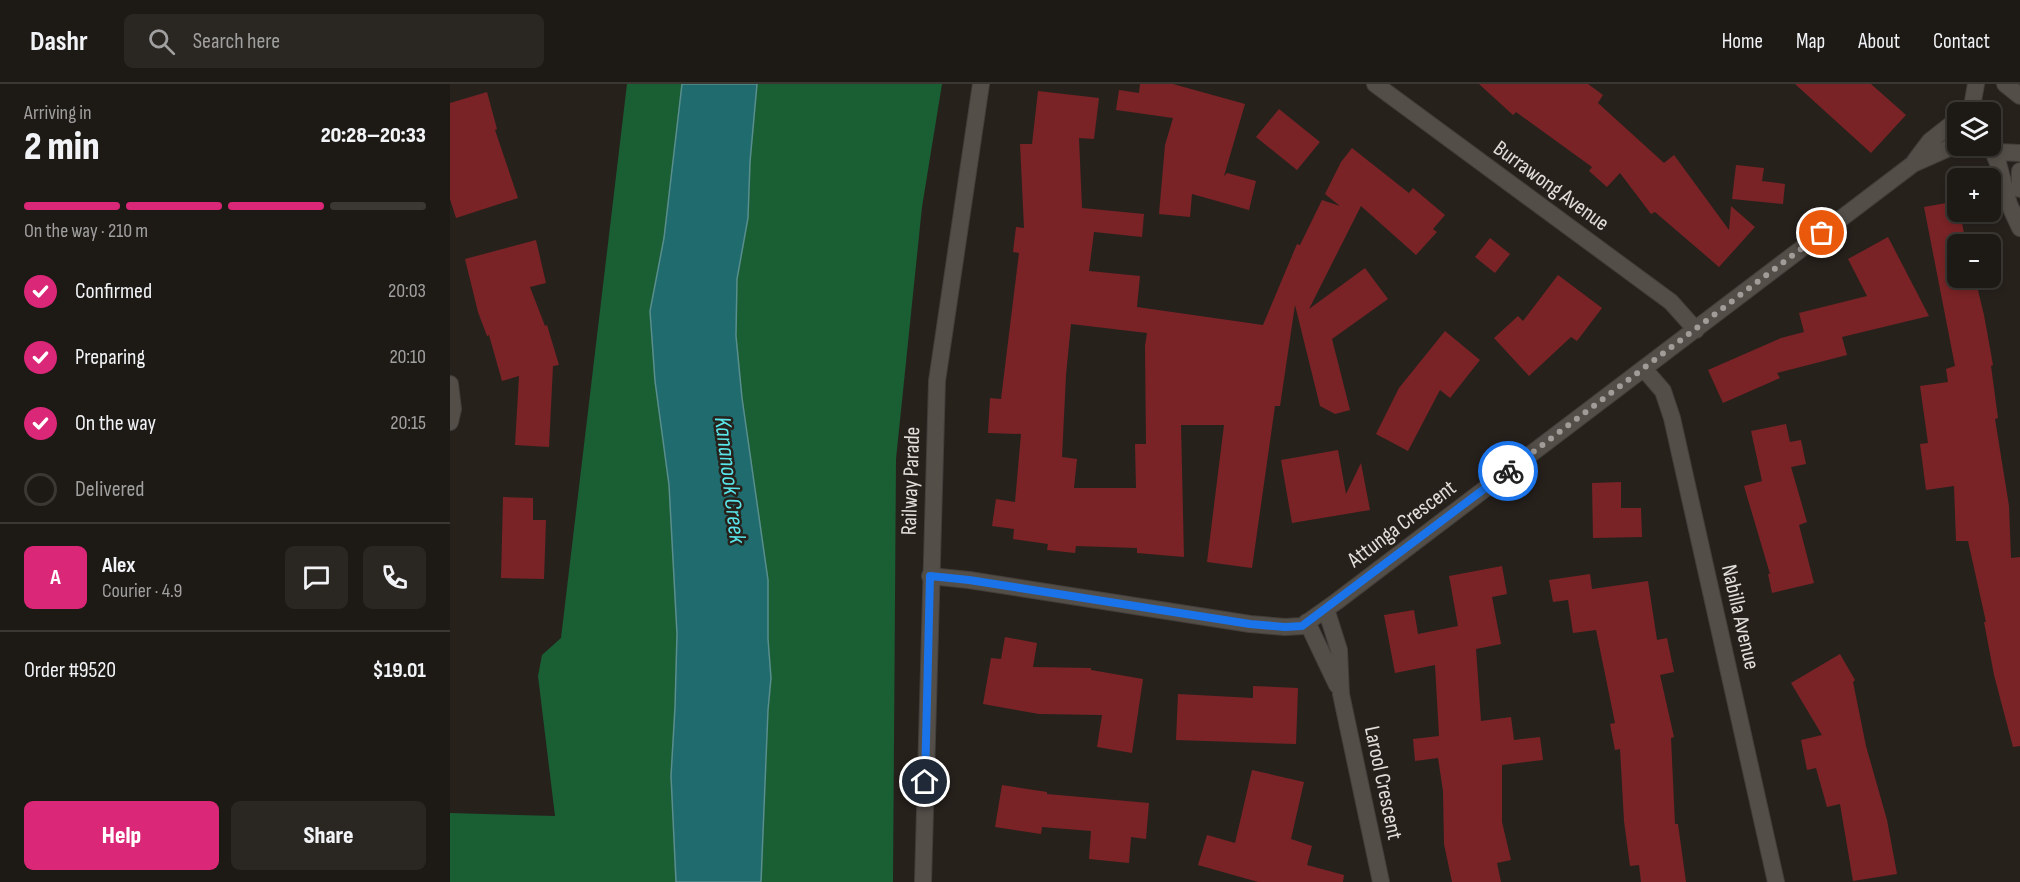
<!DOCTYPE html>
<meta charset="utf-8">
<style>
body{margin:0;font-family:"Sofia Sans Condensed",sans-serif;background:#2a2622;color:#f1f3f6;height:100vh;display:flex;flex-direction:column;font-size:22px;white-space:nowrap}
*{box-sizing:border-box;margin:0}
p{font-size:20px;color:#a0a0a0}
.icon{flex:none;width:33px;height:33px;fill:none;stroke:currentColor;stroke-width:2;stroke-linecap:round;stroke-linejoin:round}
.map{position:relative;flex:1;overflow:hidden}
.drawer{display:flex;flex-direction:column;background:#1d1915;width:450px}
.drawer>*{flex:none}
.buttons{position:absolute;left:1497px;top:18px;display:grid;gap:12px}
.buttons a{display:grid;place-items:center;width:54px;height:54px;border-radius:9px;background:#1d1915;box-shadow:0 3px 9px #0003,0 0 0 2px #3b3834;font-size:30px}
.pin{position:absolute;display:grid;place-items:center;width:51px;height:51px;color:#fff;margin:-26px;border:3px solid #fff;border-radius:50%;box-shadow:0 2px 6px #0007}
.courier{position:absolute;display:grid;place-items:center;width:60px;height:60px;margin:-30px;border:4px solid #1a73e8;border-radius:50%;background:#fff;color:#222;box-shadow:0 2px 8px #0007}
.overview em{font-style:normal;font-weight:800}
.overview div{display:flex;flex-direction:column-reverse}
.overview{display:flex;align-items:center;justify-content:space-between;height:102px;padding:0 24px}
h1{font-size:39px;font-weight:800;line-height:45px}
.bar{display:grid;grid-template-columns:repeat(4,1fr);gap:9px 6px;align-content:center;height:72px;padding:0 24px}
.bar i{height:8px;border-radius:4px;background:#3b3834}
.bar .selected{background:#db2777}
.bar p{grid-column:span 4}
.line{display:flex;align-items:center;gap:15px;padding:0 24px;border-top:2px solid #3b3834}
.line div{flex:1}
.round{display:grid;place-items:center;flex:none;width:63px;height:63px;border-radius:9px;background:#2a2622}
ol{padding:0 24px;list-style:none}
li{display:flex;align-items:center;gap:18px;height:66px}
li p{margin-inline-start:auto}
li .icon{padding:6px;border-radius:50%;background:#db2777;color:#fff;stroke-width:4}
li:last-child{color:#a0a0a0}
li i{width:33px;height:33px;border:3px solid #3b3834;border-radius:50%}
.action{display:flex;gap:12px;margin-top:auto;padding:12px 24px}
.action a{flex:1;height:69px;border-radius:9px;background:#db2777;color:#fff;font-size:24px;font-weight:800;line-height:69px;text-align:center}
.action a+a{background:#2a2622;color:#f1f3f6}
header{display:flex;align-items:center;gap:36px;box-sizing:border-box;height:84px;padding:0 30px;background:#1d1915;border-bottom:2px solid #3b3834}
header strong{font-size:28px}
nav{display:flex;gap:33px;margin-inline-start:auto;font-size:21px}
.search{width:420px;height:54px;background:#2a2622;display:flex;align-items:center;gap:15px;box-sizing:border-box;padding:0 21px;border-radius:9px;color:#a0a0a0;font-size:22px}
main{display:flex;flex:1;min-height:0}
.map>svg:first-child{display:block}
</style>
<header>
<strong>Dashr</strong>
<div class="search"><svg class="icon" aria-label="search" viewBox="0 0 24 24"><circle cx="10" cy="10" r="6"/><path d="M15 15l6 6"/></svg>Search here</div>
<nav><a>Home</a><a>Map</a><a>About</a><a>Contact</a></nav>
</header>
<main>
<section class="drawer">
<div class="overview"><div><h1>2 min</h1><p>Arriving in</p></div><em>20:28–20:33</em></div>
<div class="bar"><i class="selected"></i><i class="selected"></i><i class="selected"></i><i></i><p>On the way · 210 m</p></div>
<ol>
<li><svg class="icon" aria-label="check" viewBox="0 0 24 24"><path d="M5 12l5 5 9-10"/></svg>Confirmed<p>20:03</p></li>
<li><svg class="icon" aria-label="check" viewBox="0 0 24 24"><path d="M5 12l5 5 9-10"/></svg>Preparing<p>20:10</p></li>
<li><svg class="icon" aria-label="check" viewBox="0 0 24 24"><path d="M5 12l5 5 9-10"/></svg>On the way<p>20:15</p></li>
<li><i></i>Delivered</li>
</ol>
<div class="line" style="height:108px"><b class="round" style="background:#db2777;color:#fff">A</b><div><b>Alex</b><p>Courier · 4.9</p></div><a class="round"><svg class="icon" aria-label="chat" viewBox="0 0 24 24"><path d="M4 5h16v11H9l-5 4z"/></svg></a><a class="round"><svg class="icon" aria-label="phone" viewBox="0 0 24 24"><path d="M5 4h4l2 5-3 2q2 4 5 5l2-3 5 2v4C11 20 4 13 5 4z"/></svg></a></div>
<div class="line" style="height:78px"><div>Order #9520</div><b>$19.01</b></div>
<div class="action"><a>Help</a><a>Share</a></div>
</section>
<div class="map">
<svg width="1570" height="798" viewBox="0 0 1570 798">
<rect width="100%" height="100%" fill="#27211c"/>
<path fill="#1a5e34" d="M 177,0 L 232,0 L 214,154 L 200,227 L 205,297 L 219,401 L 227,550 L 225,623 L 221,692 L 226,798 L 0,798 L 0,729 L 105,732 L 88,592 L 92,571 L 111,554 Z
M 307,0 L 492,0 L 472,123 L 446,375 L 443,798 L 311,798 L 318,626 L 321,594 L 318,555 L 318,496 L 292,314 L 286,252 L 287,195 L 298,134 L 300,78 Z"/>
<path fill="#1f6b6d" stroke="#5a8e8e" stroke-width="1.5" d="M 232,0 L 307,0 L 300,78 L 298,134 L 287,195 L 286,252 L 292,314 L 318,496 L 318,555 L 321,594 L 318,626 L 311,798 L 226,798 L 221,692 L 225,623 L 227,550 L 219,401 L 205,297 L 200,227 L 214,154 Z"/>
<path fill="#792326" fill-rule="evenodd" d="M 690,0 L 723,0 L 795,20 L 774,92 L 777,89 L 806,97 L 799,126 L 742,110 L 740,133 L 709,130 L 715,61 L 723,34 L 666,26 L 669,6 L 689,9 Z
M 1029,0 L 1138,0 L 1153,11 L 1148,19 L 1214,79 L 1224,71 L 1279,146 L 1281,122 L 1305,143 L 1269,183 L 1205,128 L 1201,130 L 1170,89 L 1157,103 L 1139,87 L 1142,83 L 1066,28 L 1063,31 Z
M 1345,0 L 1421,0 L 1456,31 L 1421,69 Z
M 588,7 L 649,14 L 644,55 L 629,54 L 632,124 L 694,130 L 692,153 L 644,148 L 639,187 L 690,192 L 687,223 L 813,241 L 847,160 L 850,161 L 872,116 L 890,122 L 875,110 L 891,78 L 902,64 L 959,109 L 963,104 L 995,131 L 983,145 L 987,148 L 966,171 L 911,122 L 859,225 L 915,184 L 938,215 L 882,255 L 900,326 L 885,330 L 870,322 L 845,221 L 830,322 L 825,322 L 802,484 L 757,478 L 774,341 L 731,341 L 734,473 L 687,469 L 687,464 L 626,462 L 625,469 L 597,466 L 598,460 L 563,455 L 564,445 L 542,442 L 546,415 L 565,418 L 571,350 L 538,349 L 540,314 L 551,315 L 569,169 L 563,168 L 566,143 L 574,144 L 570,60 L 582,60 ZM 621,240 L 697,249 L 695,262 L 696,360 L 685,360 L 686,404 L 624,404 L 627,375 L 612,373 L 616,291 Z
M 37,8 L 47,45 L 45,46 L 68,114 L 6,134 L 0,115 L 0,19 Z
M 829,25 L 870,58 L 847,86 L 806,53 Z
M 1286,81 L 1314,84 L 1312,97 L 1335,100 L 1333,120 L 1282,115 Z
M 1508,117 L 1508,128 L 1510,128 L 1516,160 L 1508,160 L 1508,194 L 1525,194 L 1534,231 L 1543,281 L 1541,282 L 1548,334 L 1545,335 L 1559,422 L 1561,474 L 1570,473 L 1570,662 L 1563,663 L 1544,591 L 1534,538 L 1536,538 L 1518,457 L 1506,457 L 1504,402 L 1476,406 L 1470,360 L 1478,359 L 1470,302 L 1498,298 L 1496,285 L 1505,282 L 1474,123 Z
M 1438,153 L 1479,232 L 1392,253 L 1397,271 L 1327,289 L 1330,294 L 1273,319 L 1258,286 L 1331,254 L 1354,248 L 1349,229 L 1417,212 L 1398,175 Z
M 1040,154 L 1060,170 L 1045,189 L 1025,173 Z
M 86,156 L 96,199 L 80,203 L 95,242 L 97,241 L 109,281 L 103,282 L 99,363 L 65,361 L 69,292 L 52,297 L 39,251 L 37,252 L 28,228 L 15,175 Z
M 1108,191 L 1152,224 L 1127,257 L 1121,253 L 1079,292 L 1044,254 L 1068,232 L 1073,237 Z
M 995,247 L 1030,276 L 1000,314 L 990,306 L 958,367 L 926,350 L 949,304 Z
M 1336,340 L 1340,358 L 1351,356 L 1356,380 L 1341,383 L 1357,438 L 1349,441 L 1364,499 L 1322,509 L 1318,490 L 1320,490 L 1294,402 L 1312,397 L 1301,347 Z
M 888,366 L 896,410 L 911,379 L 920,426 L 842,439 L 831,376 Z
M 1171,398 L 1171,424 L 1191,424 L 1192,453 L 1143,454 L 1142,399 Z
M 53,413 L 83,414 L 83,436 L 96,436 L 94,495 L 51,494 Z
M 1052,482 L 1057,510 L 1042,513 L 1051,560 L 1026,565 L 1031,637 L 1061,633 L 1064,656 L 1090,653 L 1093,676 L 1052,681 L 1052,738 L 1061,776 L 1047,779 L 1051,798 L 1002,798 L 994,760 L 993,707 L 988,674 L 965,677 L 963,655 L 989,652 L 985,581 L 945,589 L 934,531 L 964,526 L 968,550 L 1008,542 L 999,492 Z
M 1140,490 L 1142,505 L 1198,497 L 1207,556 L 1217,554 L 1224,588 L 1210,591 L 1224,653 L 1221,654 L 1225,740 L 1228,740 L 1236,798 L 1191,798 L 1189,781 L 1180,782 L 1174,737 L 1170,665 L 1165,666 L 1160,640 L 1165,639 L 1146,546 L 1123,549 L 1118,516 L 1103,518 L 1099,496 Z
M 555,553 L 587,559 L 583,583 L 641,584 L 641,586 L 693,595 L 682,669 L 647,663 L 652,631 L 589,630 L 533,620 L 541,574 L 551,575 Z
M 1390,570 L 1405,596 L 1403,598 L 1416,662 L 1437,736 L 1447,790 L 1403,797 L 1390,720 L 1377,723 L 1366,684 L 1357,686 L 1351,656 L 1372,651 L 1341,599 Z
M 803,602 L 848,604 L 846,660 L 726,656 L 728,610 L 803,614 Z
M 802,686 L 854,698 L 841,755 L 862,762 L 857,781 L 894,791 L 893,798 L 808,798 L 748,781 L 757,751 L 785,759 Z
M 552,701 L 597,708 L 597,710 L 699,719 L 696,755 L 681,753 L 679,779 L 639,775 L 641,747 L 592,743 L 591,750 L 545,743 Z"/>
<g fill="none" stroke-linecap="round" stroke-linejoin="round">
<defs>
<path id="minor" d="M 925,0 L 1221,218 L 1246,246
M 1555,0 L 1570,12
M 1521,28 L 1526,0
M 1536,62 L 1548,68 L 1570,69
M 1542,65 L 1548,79 L 1559,120 L 1570,144
M 1465,77 L 1480,57 L 1508,35
M 1570,87 L 1570,105
M 1194,285 L 1213,307 L 1222,334 L 1326,798
M 0,300 L 3,325 L 0,338
M 480,492 L 519,496 L 800,540 L 835,543 L 852,542 L 886,518 L 1463,80 L 1508,60
M 876,525 L 889,566 L 891,610 L 931,798
M 857,538 L 887,601"/>
<path id="tertiary" d="M 473,798 L 487,297 L 531,0"/>
</defs>
<use href="#minor" stroke="#423e3a" stroke-width="18"/>
<use href="#tertiary" stroke="#423e3a" stroke-width="18"/>
<use href="#minor" stroke="#544e48" stroke-width="16"/>
<use href="#tertiary" stroke="#544e48" stroke-width="16"/>
</g>
<g fill="none" stroke-linecap="round" stroke-linejoin="round">
<path stroke="#a19c98" stroke-width="6" stroke-dasharray="0 10.8" d="M 1058,387 L 1372,149"/>
<path stroke="#1a73e8" stroke-width="8" d="M 475,698 L 480,492 L 519,496 L 800,540 L 835,543 L 852,542 L 1058,387"/>
</g>
<g text-anchor="middle" dominant-baseline="central" stroke-width="5" stroke-linejoin="round" paint-order="stroke">
<g font-size="22" fill="#e2dfdb" stroke="#27211c">
<text transform="translate(1101 102) rotate(36)">Burrawong Avenue</text>
<text transform="translate(461 397) rotate(-88)">Railway Parade</text>
<text transform="translate(952 440) rotate(-37)">Attunga Crescent</text>
<text transform="translate(1290 533) rotate(77)">Nabilla Avenue</text>
<text transform="translate(933 699) rotate(78)">Larool Crescent</text>
</g>
<g font-size="24" font-style="italic" fill="#59e5e9" stroke="#27211c">
<text transform="translate(280 396) rotate(83)">Kananook Creek</text>
</g>
</g>
</svg>
<div class="buttons">
<a><svg class="icon" aria-label="layers" viewBox="0 0 24 24"><path d="M12 4l9 5-9 5-9-5zM3 14l9 5 9-5"/></svg></a>
<a>+</a>
<a>−</a>
</div>
<div class="pin" style="left:1372px;top:149px;background:#ea580c"><svg class="icon" aria-label="bag" viewBox="0 0 24 24"><path d="M5 8h14l-1 12H6zM9 8a3 3 0 0 1 6 0"/></svg></div>
<div class="pin" style="left:475px;top:698px;background:#1f2937"><svg class="icon" aria-label="home" viewBox="0 0 24 24"><path d="M3 11l9-7 9 7M6 9v11h12V9"/></svg></div>
<div class="courier" style="left:1058px;top:387px"><svg class="icon" aria-label="bike" viewBox="0 0 24 24"><circle cx="6" cy="16" r="4"/><circle cx="18" cy="16" r="4"/><path d="M6 16l4-8h5l3 8M10 8l3 8H6M13 5h3"/></svg></div>
</div>
</main>
